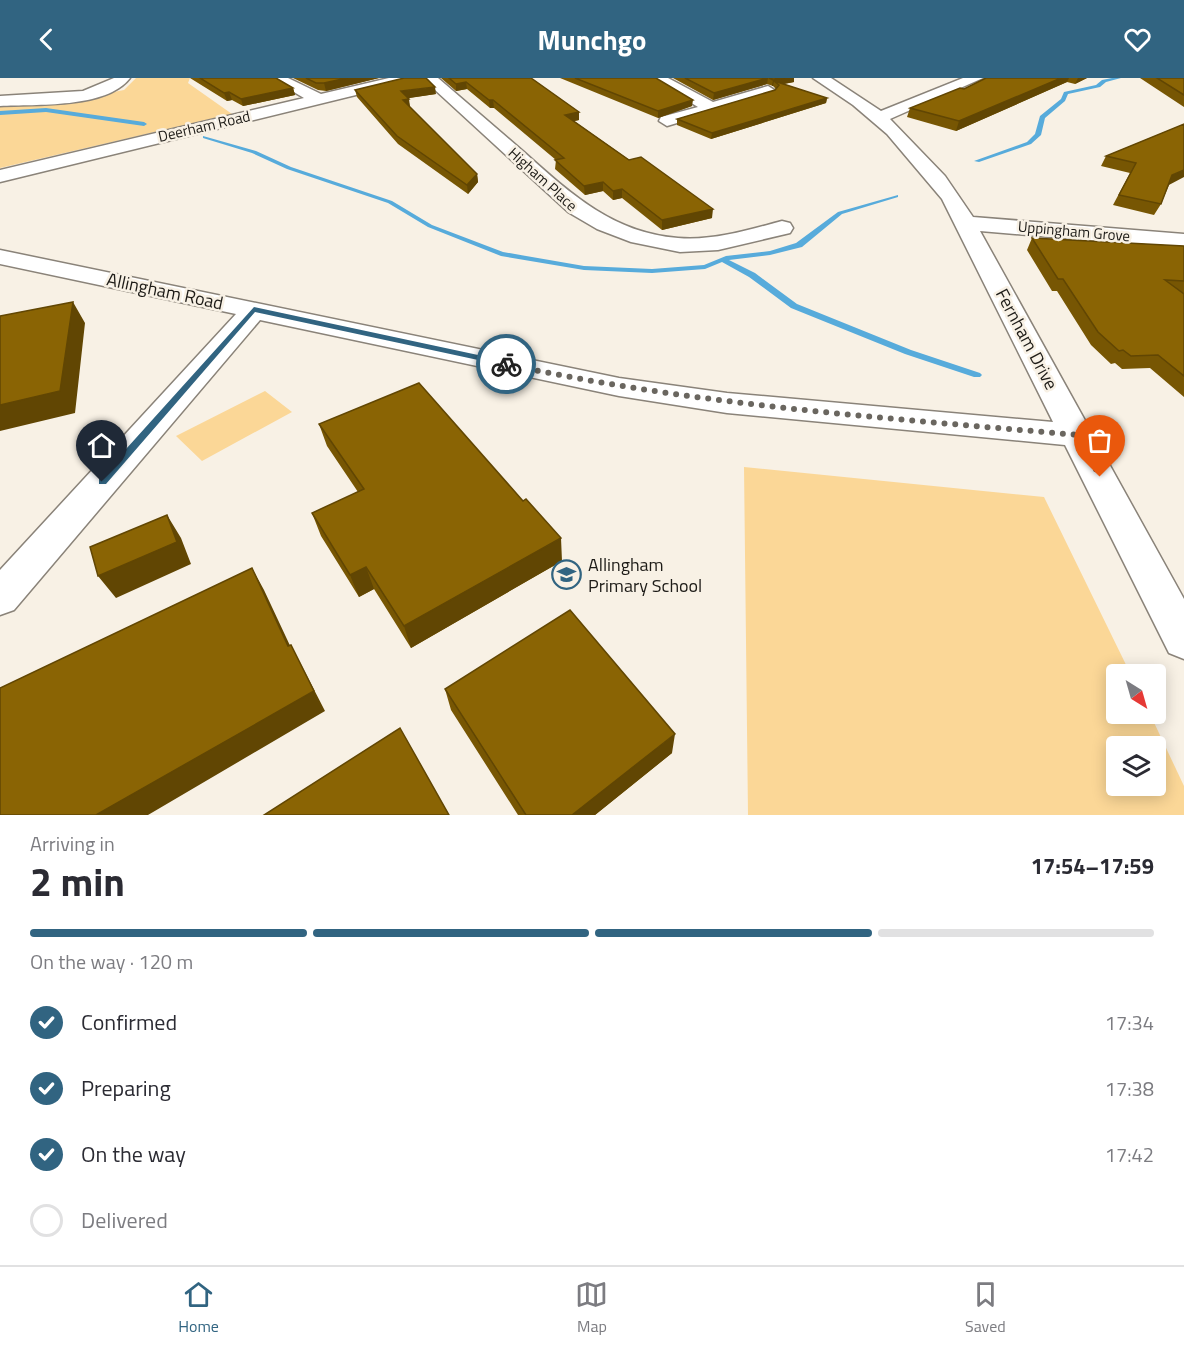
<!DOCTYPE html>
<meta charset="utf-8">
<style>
body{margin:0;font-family:"Titillium Web",sans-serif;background:#f7f7f7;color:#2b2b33;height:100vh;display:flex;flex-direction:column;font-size:22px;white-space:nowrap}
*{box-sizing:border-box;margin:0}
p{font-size:20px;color:#7c7c81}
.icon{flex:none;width:33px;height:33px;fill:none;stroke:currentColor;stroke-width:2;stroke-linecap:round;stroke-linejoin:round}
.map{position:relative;height:737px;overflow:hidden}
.sheet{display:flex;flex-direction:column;background:#fff;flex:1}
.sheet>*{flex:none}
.needle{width:39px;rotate:143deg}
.controls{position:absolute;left:1106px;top:586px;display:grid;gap:12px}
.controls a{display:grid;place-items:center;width:60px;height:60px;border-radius:6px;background:#fff;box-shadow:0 3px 15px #0003;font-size:30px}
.pin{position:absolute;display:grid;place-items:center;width:51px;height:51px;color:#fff;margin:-62px -26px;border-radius:50% 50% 50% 0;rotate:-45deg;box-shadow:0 0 6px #0007}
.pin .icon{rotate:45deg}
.courier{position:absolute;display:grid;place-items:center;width:60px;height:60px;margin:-30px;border:4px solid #316481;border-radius:50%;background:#fff;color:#222;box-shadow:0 2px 8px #0007}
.headline em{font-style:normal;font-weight:700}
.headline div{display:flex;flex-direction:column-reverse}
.headline{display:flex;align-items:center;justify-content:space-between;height:102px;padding:0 30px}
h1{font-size:39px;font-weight:700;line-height:45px}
.bar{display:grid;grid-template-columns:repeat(4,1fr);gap:9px 6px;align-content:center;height:72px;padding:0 30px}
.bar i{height:8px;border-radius:4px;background:#e1e1e2}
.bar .on{background:#316481}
.bar p{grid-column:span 4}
ol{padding:0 30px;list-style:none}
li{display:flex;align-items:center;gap:18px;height:66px}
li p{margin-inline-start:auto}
li .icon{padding:6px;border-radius:50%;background:#316481;color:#fff;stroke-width:4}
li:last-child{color:#7c7c81}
li i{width:33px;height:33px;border:3px solid #e1e1e2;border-radius:50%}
header{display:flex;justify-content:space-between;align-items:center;height:78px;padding:0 30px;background:#316481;color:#fff;font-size:27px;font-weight:700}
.tab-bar{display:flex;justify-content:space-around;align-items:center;height:84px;border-top:2px solid #e1e1e2;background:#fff;font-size:16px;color:#7c7c81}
.tab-bar a{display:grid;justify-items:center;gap:3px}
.tab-bar .on{color:#316481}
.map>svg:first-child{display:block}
</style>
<header><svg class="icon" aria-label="back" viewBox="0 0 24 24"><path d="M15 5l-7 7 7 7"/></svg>Munchgo<svg class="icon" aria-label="heart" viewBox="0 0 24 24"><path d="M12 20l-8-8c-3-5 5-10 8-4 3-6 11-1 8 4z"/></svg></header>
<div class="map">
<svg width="1184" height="737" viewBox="0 0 1184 737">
<rect width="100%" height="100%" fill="#f8f1e5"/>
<path fill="#fbd797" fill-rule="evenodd" d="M 136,0 L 190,0 L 188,5 L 232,36 L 0,90 L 0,27 L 77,21 L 124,12 Z
M 265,313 L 292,334 L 202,383 L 176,358 Z
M 744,389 L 1044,419 L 1131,597 L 1116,597 L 1116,636 L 1150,636 L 1184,708 L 1184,737 L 748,737 ZM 1116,669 L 1155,669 L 1155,708 L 1116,708 Z"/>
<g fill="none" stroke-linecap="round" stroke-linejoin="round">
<path fill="#57abdb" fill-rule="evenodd" d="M 1112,0 L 1121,0 L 1106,4 L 1100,9 L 1068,16 L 1065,23 L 1045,40 L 1041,57 L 1031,66 L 979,84 L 974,83 L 1027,64 L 1035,56 L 1040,38 L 1061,21 L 1064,14 L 1096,7 L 1102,2 Z
M 46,30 L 144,44 L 147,46 L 144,48 L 46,34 L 0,37 L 0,33 Z
M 203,58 L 256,73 L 291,89 L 392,123 L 432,147 L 503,174 L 584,188 L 652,191 L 704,187 L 726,178 L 770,173 L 796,165 L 838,134 L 898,117 L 898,119 L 842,136 L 802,169 L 770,177 L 729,182 L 755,195 L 797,226 L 911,272 L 980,295 L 982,297 L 980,299 L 974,299 L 905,276 L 791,230 L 749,199 L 722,184 L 705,191 L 652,195 L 584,192 L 501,178 L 428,149 L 388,125 L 287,91 L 252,75 L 203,60 Z"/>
<defs>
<path id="minor" d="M 114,0 L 130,0 C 106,31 36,26 0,28 L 0,18 L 83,13 Z
M 270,0 L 288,0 L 321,16 L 389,0 L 415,0 L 413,3 L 0,104 L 0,92 L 304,20 Z
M 422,0 L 438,0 C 467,25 496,50 525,75 C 571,116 613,155 678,160 C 713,163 748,152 782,143 L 790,145 L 793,150 L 790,155 L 718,172 L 680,174 L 631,164 L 597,151 L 568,134 Z
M 650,0 L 668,0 L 713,24 L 768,8 L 776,13 L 773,16 L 667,48 L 659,43 L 661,39 L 698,29 Z
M 813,0 L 831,0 L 881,33 L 963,0 L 983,0 L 890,41 L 945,98 L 973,139 L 1184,156 L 1184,170 L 980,153 L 1184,521 L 1184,581 L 1169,575 L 1065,367 L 727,335 L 619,318 L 260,242 L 14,532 L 0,537 L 0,492 L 236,236 L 0,186 L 0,172 L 619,300 L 727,315 L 1053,344 L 942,121 L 887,56 L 853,27 Z"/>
</defs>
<use href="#minor" stroke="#8a8379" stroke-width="3"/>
<use href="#minor" fill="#fff" fill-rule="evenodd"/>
</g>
<path fill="#775603" d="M 190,0 L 276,0 L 293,10 L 295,17 L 243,28 L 232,22 L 227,23 Z
M 293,0 L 379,0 L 326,13 L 318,12 Z
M 441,0 L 531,0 L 579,34 L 579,42 L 574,43 L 712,140 L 662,152 L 622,120 L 613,122 L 603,113 L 585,117 L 555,91 L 556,82 L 494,30 L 490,30 L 467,11 L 456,13 Z
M 560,0 L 656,0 L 692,28 L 658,40 Z
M 673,0 L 794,0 L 794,4 L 783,6 L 827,20 L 826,25 L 711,61 L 677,47 L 677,41 L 775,12 L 776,11 L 773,8 L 767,6 L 713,22 Z
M 986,0 L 1087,0 L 1075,6 L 1067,4 L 956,53 L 907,39 L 910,30 L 964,11 Z
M 1140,0 L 1184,0 L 1184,29 Z
M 355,12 L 436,16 L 408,20 L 410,29 L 477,96 L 478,104 L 468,116 L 398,66 L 357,19 Z
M 1184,46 L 1169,107 L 1161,126 L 1154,137 L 1113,127 L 1130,95 L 1101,88 L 1106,78 Z
M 1032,160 L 1184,168 L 1184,319 L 1150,290 L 1122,291 L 1115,285 L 1111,286 L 1091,267 L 1057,213 L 1052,213 L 1027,172 Z
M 319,346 L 562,483 L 411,570 L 374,511 L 359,519 L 321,458 L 312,435 L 358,414 L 327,368 Z
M 445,611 L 672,675 L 595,737 L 518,737 L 451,632 Z"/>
<path fill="#614603" d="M 347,0 L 379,0 L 326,13 L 324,5 Z
M 768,0 L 767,6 L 713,22 L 714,15 Z
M 784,0 L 794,0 L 794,4 L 779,7 L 774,3 L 773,8 L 772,8 L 773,2 Z
M 1061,0 L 1069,0 L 1067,4 L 956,53 L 959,43 Z
M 1078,0 L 1087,0 L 1075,6 Z
M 466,4 L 467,11 L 456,13 L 456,6 Z
M 435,9 L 436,16 L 403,21 L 401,13 Z
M 293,10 L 295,17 L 243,28 L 241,21 Z
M 229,14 L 232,22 L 227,23 L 224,15 Z
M 827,20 L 826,25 L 711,61 L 712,55 Z
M 409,21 L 410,29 L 403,22 Z
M 489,22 L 493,22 L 494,30 L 490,30 Z
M 693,22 L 692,28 L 658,40 L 658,33 Z
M 579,34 L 579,42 L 565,45 L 565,37 Z
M 1184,92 L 1184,99 L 1167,108 L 1172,97 Z
M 477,96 L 478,104 L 468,116 L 467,107 Z
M 603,104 L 603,113 L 585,117 L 584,108 Z
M 622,111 L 622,120 L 613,122 L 613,113 Z
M 713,131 L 712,140 L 662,152 L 662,142 Z
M 73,224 L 85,245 L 75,335 L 0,353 L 0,327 Z
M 167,437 L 181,460 L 191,486 L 116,520 L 98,498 Z
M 561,460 L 562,483 L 411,570 L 404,548 Z
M 366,489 L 374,511 L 359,519 L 350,497 Z
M 252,490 L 264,512 L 300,589 L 288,568 Z
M 291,567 L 325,633 L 148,737 L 96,737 Z
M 675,656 L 672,675 L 595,737 L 572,737 Z"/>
<path fill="#8a6404" stroke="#614603" stroke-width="1.5" d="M 200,0 L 276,0 L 293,10 L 241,21 L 229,14 L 224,15 Z
M 306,0 L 347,0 L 324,5 L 316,5 Z
M 404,0 L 426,0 L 435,9 L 401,13 L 409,21 L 403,22 L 477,96 L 467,107 L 397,58 L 355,12 Z
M 449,0 L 531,0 L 579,34 L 565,37 L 629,82 L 641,79 L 713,131 L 662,142 L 622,111 L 613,113 L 603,104 L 584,108 L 555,82 L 564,80 L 493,22 L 489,22 L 466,4 L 456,6 Z
M 575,0 L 656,0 L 693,22 L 658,33 Z
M 685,0 L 768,0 L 714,15 Z
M 769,0 L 784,0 L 773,2 Z
M 986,0 L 1061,0 L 959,43 L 910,30 L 960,10 L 964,11 Z
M 1157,0 L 1184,0 L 1184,17 Z
M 774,3 L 827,20 L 712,55 L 677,41 L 775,12 L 779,7 Z
M 1184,46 L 1184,92 L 1172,97 L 1161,126 L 1119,117 L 1136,85 L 1106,78 Z
M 1032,160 L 1184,168 L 1184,203 L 1165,202 L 1184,216 L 1184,298 L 1158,277 L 1131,278 L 1123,272 L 1119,273 L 1098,254 L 1063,201 L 1058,201 Z
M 73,224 L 60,313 L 0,327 L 0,238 Z
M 419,305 L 523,423 L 526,421 L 561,460 L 404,548 L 366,489 L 350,497 L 312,435 L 364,411 L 319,346 Z
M 167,437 L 177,464 L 98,498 L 90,469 Z
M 252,490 L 288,568 L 291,567 L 314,613 L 96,737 L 0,737 L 0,610 Z
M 570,532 L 675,656 L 572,737 L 526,737 L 445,611 Z
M 400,650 L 449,737 L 264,737 Z"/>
<path fill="#316481" d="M 254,229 L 506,283 L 510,286 L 506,288 L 255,234 L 106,406 L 99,406 L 99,401 Z"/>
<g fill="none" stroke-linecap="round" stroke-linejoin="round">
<path stroke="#6a665f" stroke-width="6" stroke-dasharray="0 10.8" d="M 506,286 C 694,327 886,340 1078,357 L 1100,399"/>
</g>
<defs>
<symbol id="school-ring" viewBox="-11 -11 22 22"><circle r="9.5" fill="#f8f1e5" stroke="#316481" stroke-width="1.5"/><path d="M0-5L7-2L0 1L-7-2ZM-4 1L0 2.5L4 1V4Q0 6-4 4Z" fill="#316481"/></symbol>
</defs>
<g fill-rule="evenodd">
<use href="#school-ring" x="550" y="480" width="33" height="33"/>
</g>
<g text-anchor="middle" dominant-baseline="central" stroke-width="5" stroke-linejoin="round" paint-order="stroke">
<g font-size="15" fill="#1d1b17" stroke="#f8f1e5">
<text transform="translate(204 48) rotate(-13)">Deerham Road</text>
<text transform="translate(543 101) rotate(42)">Higham Place</text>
<text transform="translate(1074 153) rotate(5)">Uppingham Grove</text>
</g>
<g font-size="18" fill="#1d1b17" stroke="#f8f1e5">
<text transform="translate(165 213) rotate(12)">Allingham Road</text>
<text transform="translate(1027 261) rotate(62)">Fernham Drive</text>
</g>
<g font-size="18" fill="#1d1b17" stroke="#f8f1e5" text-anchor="start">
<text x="588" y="486">Allingham<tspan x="588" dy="21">Primary School</tspan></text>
</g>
</g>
</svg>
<div class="controls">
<a><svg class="needle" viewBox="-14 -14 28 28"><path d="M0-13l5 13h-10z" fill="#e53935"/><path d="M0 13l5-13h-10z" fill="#7c7c81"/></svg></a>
<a><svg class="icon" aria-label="layers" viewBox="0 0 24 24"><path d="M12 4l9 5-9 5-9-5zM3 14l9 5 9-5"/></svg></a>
</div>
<div class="pin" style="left:1100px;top:399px;background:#ea580c"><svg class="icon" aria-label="bag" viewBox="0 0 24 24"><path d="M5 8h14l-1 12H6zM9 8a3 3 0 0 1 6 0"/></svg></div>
<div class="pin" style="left:102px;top:404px;background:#1f2937"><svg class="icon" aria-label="home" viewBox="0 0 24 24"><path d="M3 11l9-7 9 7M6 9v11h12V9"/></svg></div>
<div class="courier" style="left:506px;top:286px"><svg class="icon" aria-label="bike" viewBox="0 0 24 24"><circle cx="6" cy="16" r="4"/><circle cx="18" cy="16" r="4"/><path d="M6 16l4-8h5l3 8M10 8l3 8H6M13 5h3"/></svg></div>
</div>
<section class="sheet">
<div class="headline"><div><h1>2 min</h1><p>Arriving in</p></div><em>17:54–17:59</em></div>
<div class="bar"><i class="on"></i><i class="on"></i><i class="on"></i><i></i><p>On the way · 120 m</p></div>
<ol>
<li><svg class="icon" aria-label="check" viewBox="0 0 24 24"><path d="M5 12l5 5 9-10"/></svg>Confirmed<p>17:34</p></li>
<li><svg class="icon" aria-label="check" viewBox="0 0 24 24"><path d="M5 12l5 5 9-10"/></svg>Preparing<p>17:38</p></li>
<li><svg class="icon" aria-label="check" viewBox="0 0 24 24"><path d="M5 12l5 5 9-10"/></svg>On the way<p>17:42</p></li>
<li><i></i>Delivered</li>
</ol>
</section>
<nav class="tab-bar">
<a class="on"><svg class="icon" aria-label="home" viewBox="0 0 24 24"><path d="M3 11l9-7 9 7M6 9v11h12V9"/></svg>Home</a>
<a><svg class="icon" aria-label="map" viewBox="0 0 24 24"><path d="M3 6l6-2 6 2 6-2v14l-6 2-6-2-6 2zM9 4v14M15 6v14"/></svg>Map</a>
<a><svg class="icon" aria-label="saved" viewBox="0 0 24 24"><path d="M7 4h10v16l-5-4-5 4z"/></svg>Saved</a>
</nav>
